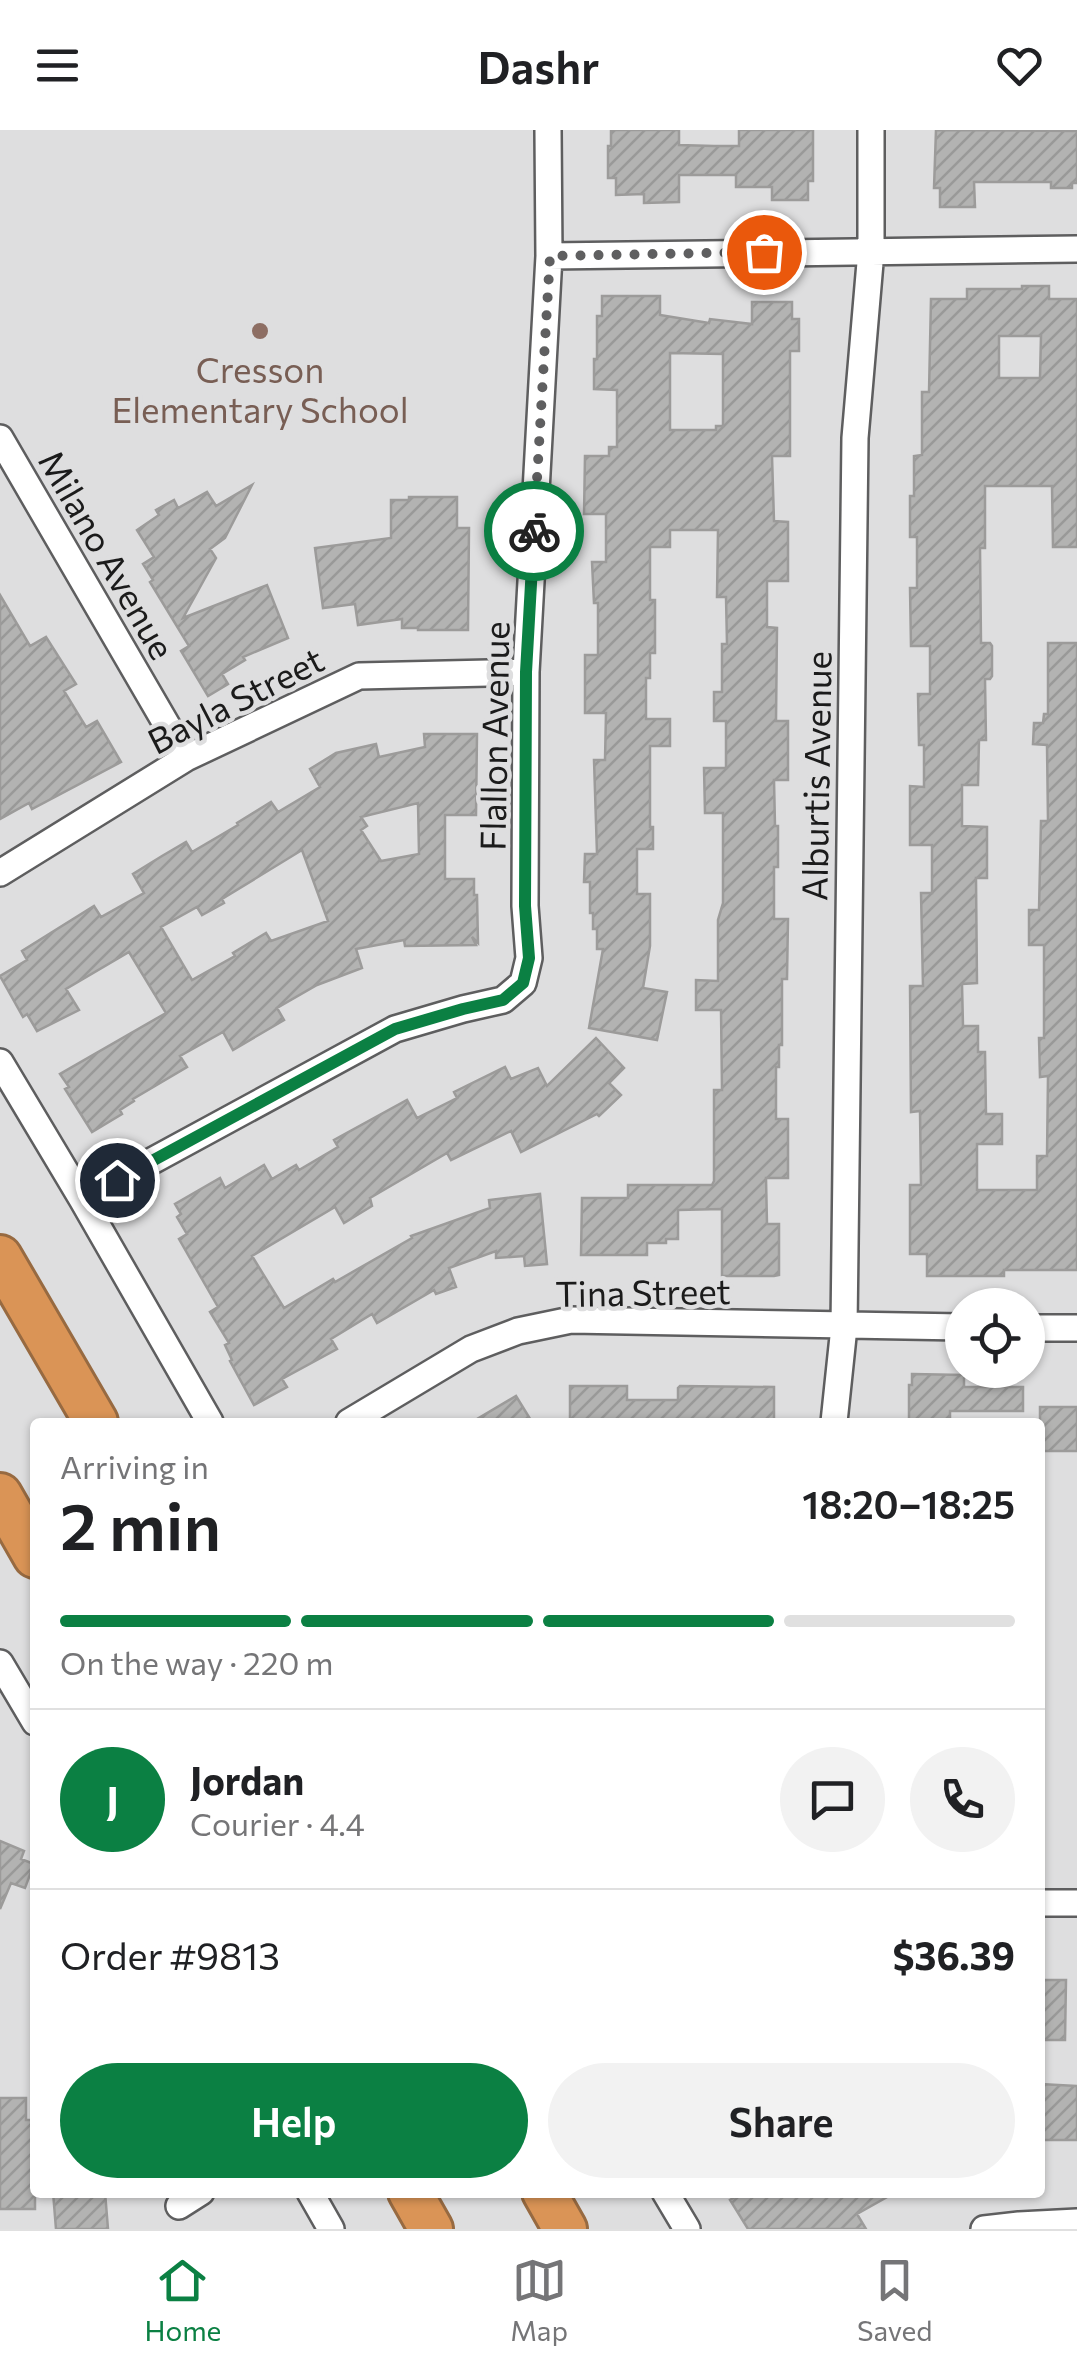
<!DOCTYPE html>
<meta charset="utf-8">
<style>
body{margin:0;font-family:Commissioner,sans-serif;background:#f2f2f2;color:#202124;height:100vh;display:flex;flex-direction:column;font-size:38px;white-space:nowrap}
*{box-sizing:border-box;margin:0}
p{font-size:32px;color:#757577}
.icon{flex:none;width:55px;height:55px;fill:none;stroke:currentColor;stroke-width:2;stroke-linecap:round;stroke-linejoin:round}
.map{position:relative;flex:1;overflow:hidden}
.sheet{position:absolute;left:30px;top:1288px;width:1015px;height:780px;display:flex;flex-direction:column;background:#fff;border-radius:10px;box-shadow:0 2px 8px #0004}
.sheet>*{flex:none}
.buttons{position:absolute;left:945px;top:1158px;display:grid;gap:20px}
.buttons a{display:grid;place-items:center;width:100px;height:100px;border-radius:50%;background:#fff;box-shadow:0 2px 8px #0004;font-size:50px}
.pin{position:absolute;display:grid;place-items:center;width:85px;height:85px;color:#fff;margin:-42px;border:5px solid #fff;border-radius:50%;box-shadow:0 2px 10px #0007}
.courier{position:absolute;display:grid;place-items:center;width:100px;height:100px;margin:-50px;border:8px solid #0b8043;border-radius:50%;background:#fff;color:#222;box-shadow:0 2px 12px #0007}
.head em{font-style:normal;font-weight:600}
.head div{display:flex;flex-direction:column-reverse}
.head{display:flex;align-items:center;justify-content:space-between;height:170px;padding:0 30px}
h1{font-size:65px;font-weight:600;line-height:75px}
.bar{display:grid;grid-template-columns:repeat(4,1fr);gap:15px 10px;align-content:center;height:120px;padding:0 30px}
.bar i{height:12px;border-radius:8px;background:#e0e0e0}
.bar .selected{background:#0b8043}
.bar p{grid-column:span 4}
.line{display:flex;align-items:center;gap:25px;padding:0 30px;border-top:2px solid #e0e0e0}
.line div{flex:1}
.round{display:grid;place-items:center;flex:none;width:105px;height:105px;border-radius:52px;background:#f2f2f2}
.button{display:flex;gap:20px;margin-top:auto;padding:20px 30px}
.button a{flex:1;height:115px;border-radius:60px;background:#0b8043;color:#fff;font-size:40px;font-weight:600;line-height:115px;text-align:center}
.button a+a{background:#f2f2f2;color:#202124}
header{display:flex;justify-content:space-between;align-items:center;height:130px;padding:0 30px;background:#fff;font-size:45px;font-weight:600}
.dock{display:flex;justify-content:space-around;align-items:center;height:140px;border-top:2px solid #e0e0e0;background:#fff;font-size:28px;color:#757577}
.dock a{display:grid;justify-items:center;gap:5px}
.dock .selected{color:#0b8043}
.map>svg:first-child{display:block}
</style>
<header><svg class="icon" aria-label="menu" viewBox="0 0 24 24"><path d="M4 6h16M4 12h16M4 18h16"/></svg>Dashr<svg class="icon" aria-label="heart" viewBox="0 0 24 24"><path d="M12 20l-8-8c-3-5 5-10 8-4 3-6 11-1 8 4z"/></svg></header>
<div class="map">
<svg width="1077" height="2099" viewBox="0 0 1077 2099">
<defs>
<pattern id="building-hatch" width="6" height="6" patternUnits="userSpaceOnUse" patternTransform="scale(2.5)"><rect width="6" height="6" fill="#b3b3b2"/><path d="M-1 1l2-2M0 6l6-6M5 7l2-2" fill="none" stroke="#999998"/></pattern>
</defs>
<rect width="100%" height="100%" fill="#dededf"/>
<path fill="url(#building-hatch)" stroke="#9c9b9a" stroke-width="2.5" fill-rule="evenodd" d="M 611,0 L 679,0 L 679,15 L 714,16 L 739,16 L 739,0 L 813,0 L 813,51 L 808,51 L 808,70 L 772,70 L 772,57 L 736,57 L 736,45 L 679,45 L 679,72 L 644,73 L 644,64 L 616,65 L 616,48 L 608,48 L 608,16 L 611,16 Z
M 936,0 L 1077,1 L 1077,53 L 1072,53 L 1072,58 L 1051,58 L 1051,52 L 974,52 L 975,77 L 940,77 L 940,58 L 934,58 Z
M 1022,156 L 1049,156 L 1049,169 L 1077,169 L 1077,417 L 1053,417 L 1052,356 L 985,356 L 985,418 L 980,418 L 981,513 L 990,513 L 992,516 L 992,546 L 990,549 L 985,549 L 986,610 L 979,610 L 978,655 L 962,655 L 962,696 L 987,697 L 987,748 L 976,748 L 977,853 L 962,854 L 963,896 L 978,896 L 978,922 L 985,922 L 986,984 L 1002,984 L 1002,1014 L 977,1014 L 977,1060 L 1037,1060 L 1037,1026 L 1047,1026 L 1048,946 L 1040,947 L 1039,908 L 1044,908 L 1044,815 L 1029,815 L 1029,780 L 1039,780 L 1041,691 L 1048,691 L 1047,615 L 1033,614 L 1034,593 L 1043,593 L 1044,584 L 1048,584 L 1048,513 L 1077,513 L 1077,1140 L 1004,1140 L 1004,1146 L 927,1146 L 927,1124 L 910,1124 L 910,1055 L 921,1055 L 920,981 L 911,982 L 910,856 L 923,856 L 921,763 L 932,763 L 932,715 L 910,715 L 910,656 L 924,657 L 924,615 L 919,615 L 918,564 L 930,564 L 930,516 L 911,516 L 910,458 L 917,458 L 917,407 L 910,407 L 910,366 L 914,366 L 914,326 L 922,325 L 922,262 L 929,262 L 931,169 L 967,169 L 967,159 L 1022,159 ZM 999,206 L 1041,206 L 1040,248 L 999,248 Z
M 602,166 L 660,166 L 660,185 L 709,193 L 710,189 L 752,194 L 752,172 L 792,172 L 792,189 L 799,189 L 799,221 L 790,221 L 790,326 L 772,326 L 774,391 L 788,392 L 788,451 L 767,451 L 767,497 L 777,498 L 776,591 L 788,591 L 788,650 L 774,650 L 775,696 L 778,696 L 778,737 L 774,737 L 774,789 L 788,789 L 787,849 L 782,849 L 782,915 L 779,915 L 779,937 L 776,937 L 776,989 L 788,989 L 788,1048 L 766,1048 L 767,1094 L 779,1094 L 779,1145 L 774,1146 L 722,1146 L 722,1079 L 678,1080 L 678,1109 L 666,1109 L 666,1113 L 647,1113 L 647,1125 L 581,1125 L 582,1068 L 628,1068 L 628,1055 L 712,1055 L 714,1051 L 714,960 L 722,960 L 721,880 L 696,880 L 696,850 L 718,851 L 718,790 L 723,773 L 723,683 L 705,683 L 704,638 L 726,638 L 726,591 L 714,591 L 714,562 L 722,562 L 722,514 L 727,514 L 726,467 L 717,467 L 718,400 L 670,400 L 670,417 L 650,417 L 650,470 L 655,470 L 655,523 L 650,523 L 650,548 L 646,548 L 646,589 L 670,589 L 670,616 L 650,616 L 650,697 L 653,697 L 653,719 L 637,719 L 637,764 L 650,764 L 650,816 L 643,858 L 667,862 L 657,910 L 589,898 L 603,819 L 597,819 L 597,799 L 593,799 L 593,783 L 590,783 L 590,752 L 584,752 L 585,724 L 597,724 L 594,630 L 605,630 L 606,583 L 585,583 L 585,525 L 598,525 L 598,473 L 594,473 L 592,432 L 606,432 L 606,384 L 584,384 L 585,326 L 609,326 L 609,317 L 617,317 L 617,260 L 594,259 L 594,229 L 597,229 L 597,186 L 602,186 ZM 670,223 L 723,224 L 723,296 L 716,296 L 716,300 L 670,300 Z
M 252,355 L 225,408 L 210,419 L 216,428 L 183,488 L 267,455 L 288,508 L 243,527 L 245,530 L 222,544 L 228,554 L 208,566 L 181,521 L 189,516 L 150,452 L 153,450 L 143,434 L 154,427 L 137,400 L 159,385 L 156,380 L 174,370 L 178,378 L 207,362 L 216,376 Z
M 409,367 L 457,367 L 457,398 L 469,398 L 468,500 L 418,500 L 418,498 L 402,498 L 402,489 L 358,495 L 355,474 L 323,478 L 315,418 L 391,408 L 391,370 L 409,370 Z
M 0,465 L 30,516 L 46,507 L 76,554 L 64,561 L 86,597 L 97,591 L 121,632 L 32,679 L 29,673 L 0,689 Z
M 424,604 L 477,604 L 476,685 L 445,685 L 445,749 L 474,749 L 474,765 L 477,765 L 478,813 L 472,807 L 476,815 L 405,816 L 404,810 L 356,819 L 362,838 L 317,855 L 277,878 L 284,890 L 233,920 L 223,902 L 180,926 L 187,937 L 133,969 L 134,971 L 120,980 L 122,984 L 92,1002 L 65,959 L 69,957 L 60,944 L 166,883 L 129,822 L 66,859 L 79,880 L 37,901 L 27,884 L 23,887 L 0,846 L 27,830 L 22,821 L 94,776 L 101,787 L 144,763 L 133,744 L 162,726 L 186,712 L 192,722 L 238,695 L 237,693 L 271,672 L 278,682 L 320,657 L 310,639 L 336,623 L 376,614 L 379,627 L 425,617 ZM 418,673 L 419,724 L 381,731 L 361,700 L 367,696 L 361,687 ZM 302,720 L 328,791 L 271,811 L 266,803 L 233,823 L 235,826 L 192,850 L 161,797 L 197,777 L 202,785 L 224,773 L 222,769 Z
M 596,908 L 624,938 L 609,953 L 621,965 L 599,986 L 597,984 L 521,1022 L 511,1001 L 451,1030 L 447,1023 L 370,1068 L 372,1076 L 344,1093 L 335,1077 L 252,1126 L 284,1178 L 333,1149 L 335,1152 L 412,1108 L 411,1106 L 490,1078 L 489,1070 L 540,1064 L 547,1134 L 525,1136 L 524,1126 L 496,1128 L 496,1121 L 449,1138 L 456,1157 L 436,1164 L 434,1160 L 377,1193 L 372,1184 L 331,1209 L 337,1219 L 282,1249 L 287,1257 L 254,1275 L 230,1231 L 232,1230 L 225,1215 L 229,1213 L 210,1182 L 218,1177 L 179,1109 L 187,1104 L 177,1087 L 181,1084 L 175,1074 L 220,1048 L 225,1058 L 264,1035 L 272,1049 L 296,1035 L 299,1040 L 338,1017 L 334,1010 L 407,970 L 417,988 L 457,968 L 454,962 L 505,937 L 511,949 L 538,938 L 547,956 Z
M 912,1244 L 964,1245 L 964,1257 L 1023,1257 L 1023,1281 L 950,1281 L 950,1292 L 909,1292 L 909,1255 L 912,1255 Z
M 570,1256 L 627,1256 L 627,1270 L 678,1270 L 678,1258 L 680,1256 L 774,1257 L 774,1292 L 570,1292 Z
M 516,1266 L 532,1292 L 472,1292 Z
M 1040,1277 L 1077,1277 L 1077,1321 L 1040,1321 Z
M 0,1711 L 24,1721 L 21,1729 L 34,1734 L 25,1758 L 11,1753 L 0,1779 Z
M 1040,1850 L 1066,1850 L 1065,1910 L 1040,1910 Z
M 1040,1954 L 1077,1956 L 1077,2010 L 1040,2010 Z
M 0,1968 L 26,1968 L 26,1990 L 35,1990 L 35,2079 L 0,2079 Z
M 53,2062 L 105,2062 L 108,2099 L 56,2099 Z
M 743,2062 L 896,2062 L 857,2084 L 866,2099 L 748,2099 L 730,2070 Z"/>
<g fill="none" stroke-linecap="round" stroke-linejoin="round">
<defs>
<path id="minor" d="M 549,126 L 1077,119
M 0,308 L 186,628
M 0,743 L 186,628 L 359,546 L 526,542
M 0,932 L 82,1069 L 210,1292
M 82,1069 L 395,899 L 463,879 L 503,870 L 523,853 L 529,828 L 525,776 L 526,542 L 549,126 L 548,0
M 1028,1198 L 1077,1198
M 349,1292 L 471,1219 L 518,1201 L 571,1190 L 962,1197
M 834,1292 L 844,1197 L 855,308 L 871,121 L 871,0
M 0,1533 L 35,1592
M 1040,1773 L 1077,1773
M 310,2062 L 331,2099
M 665,2062 L 687,2099
M 179,2076 L 201,2062
M 984,2099 L 1019,2095 L 1077,2092"/>
<path id="motorway" d="M 0,1127 L 96,1292
M 0,1365 L 35,1426
M 410,2062 L 431,2099
M 544,2062 L 565,2099"/>
</defs>
<use href="#minor" stroke="#5e5e5f" stroke-width="30"/>
<use href="#motorway" stroke="#976a41" stroke-width="48"/>
<use href="#minor" stroke="#fff" stroke-width="25"/>
<use href="#motorway" stroke="#da9456" stroke-width="42"/>
</g>
<g fill="none" stroke-linecap="round" stroke-linejoin="round">
<path stroke="#5f5f60" stroke-width="10" stroke-dasharray="0 18" d="M 534,401 L 550,126 L 764,122"/>
<path stroke="#0b8043" stroke-width="12" d="M 117,1050 L 395,899 L 463,879 L 503,870 L 523,853 L 529,828 L 525,776 L 526,542 L 534,401"/>
</g>
<circle fill="#8d6e63" stroke="#dededf" stroke-width="4" cx="260" cy="201" r="10"/>
<g text-anchor="middle" dominant-baseline="central" stroke-width="9" stroke-linejoin="round" paint-order="stroke">
<g font-size="35" fill="#785e54" stroke="#dededf">
<text x="260" y="238">Cresson<tspan x="260" dy="40">Elementary School</tspan></text>
</g>
<g font-size="35" fill="#1b1b1b" stroke="#dededf">
<text transform="translate(108 424) rotate(60)">Milano Avenue</text>
<text transform="translate(235 569) rotate(-27)">Bayla Street</text>
<text transform="translate(493 606) rotate(-89)">Flallon Avenue</text>
<text transform="translate(815 646) rotate(-89)">Alburtis Avenue</text>
<text transform="translate(643 1161) rotate(-1)">Tina Street</text>
</g>
</g>
</svg>
<div class="buttons">
<a><svg class="icon" aria-label="locate" viewBox="0 0 24 24"><circle cx="12" cy="12" r="6"/><path d="M12 2v4M12 18v4M2 12h4M18 12h4"/></svg></a>
</div>
<div class="pin" style="left:764px;top:122px;background:#ea580c"><svg class="icon" aria-label="bag" viewBox="0 0 24 24"><path d="M5 8h14l-1 12H6zM9 8a3 3 0 0 1 6 0"/></svg></div>
<div class="pin" style="left:117px;top:1050px;background:#1f2937"><svg class="icon" aria-label="home" viewBox="0 0 24 24"><path d="M3 11l9-7 9 7M6 9v11h12V9"/></svg></div>
<div class="courier" style="left:534px;top:401px"><svg class="icon" aria-label="bike" viewBox="0 0 24 24"><circle cx="6" cy="16" r="4"/><circle cx="18" cy="16" r="4"/><path d="M6 16l4-8h5l3 8M10 8l3 8H6M13 5h3"/></svg></div>
<section class="sheet">
<div class="head"><div><h1>2 min</h1><p>Arriving in</p></div><em>18:20–18:25</em></div>
<div class="bar"><i class="selected"></i><i class="selected"></i><i class="selected"></i><i></i><p>On the way · 220 m</p></div>
<div class="line" style="height:180px"><b class="round" style="background:#0b8043;color:#fff">J</b><div><b>Jordan</b><p>Courier · 4.4</p></div><a class="round"><svg class="icon" aria-label="chat" viewBox="0 0 24 24"><path d="M4 5h16v11H9l-5 4z"/></svg></a><a class="round"><svg class="icon" aria-label="phone" viewBox="0 0 24 24"><path d="M5 4h4l2 5-3 2q2 4 5 5l2-3 5 2v4C11 20 4 13 5 4z"/></svg></a></div>
<div class="line" style="height:130px"><div>Order #9813</div><b>$36.39</b></div>
<div class="button"><a>Help</a><a>Share</a></div>
</section>
</div>
<nav class="dock">
<a class="selected"><svg class="icon" aria-label="home" viewBox="0 0 24 24"><path d="M3 11l9-7 9 7M6 9v11h12V9"/></svg>Home</a>
<a><svg class="icon" aria-label="map" viewBox="0 0 24 24"><path d="M3 6l6-2 6 2 6-2v14l-6 2-6-2-6 2zM9 4v14M15 6v14"/></svg>Map</a>
<a><svg class="icon" aria-label="saved" viewBox="0 0 24 24"><path d="M7 4h10v16l-5-4-5 4z"/></svg>Saved</a>
</nav>
